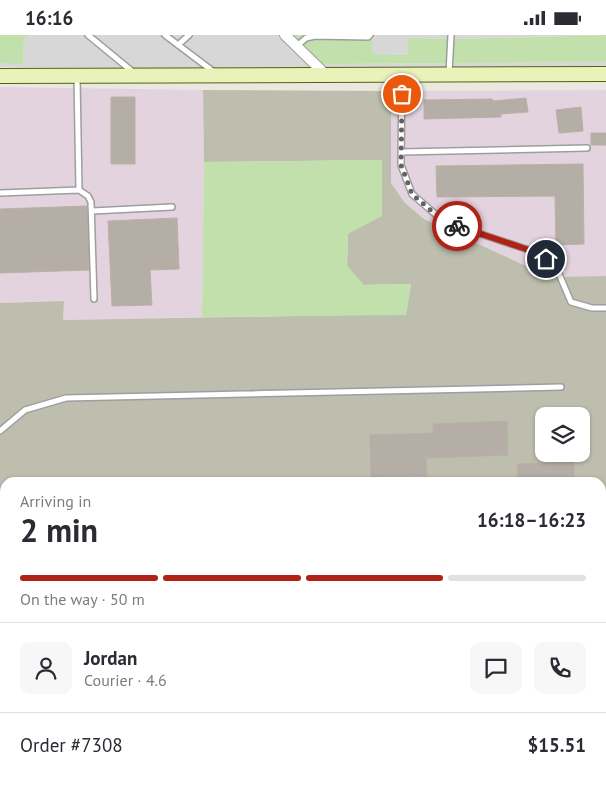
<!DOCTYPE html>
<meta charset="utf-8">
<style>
body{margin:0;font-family:"PT Sans",sans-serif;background:#f7f7f7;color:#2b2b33;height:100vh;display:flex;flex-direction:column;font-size:19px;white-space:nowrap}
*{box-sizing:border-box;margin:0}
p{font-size:16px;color:#7c7c81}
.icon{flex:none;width:28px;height:28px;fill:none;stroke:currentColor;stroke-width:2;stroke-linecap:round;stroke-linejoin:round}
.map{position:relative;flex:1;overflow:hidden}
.drawer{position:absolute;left:0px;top:442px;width:606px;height:311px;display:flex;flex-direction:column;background:#fff;border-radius:15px 15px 0 0;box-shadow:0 1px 4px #0004}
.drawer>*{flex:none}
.controls{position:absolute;left:535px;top:372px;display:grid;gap:10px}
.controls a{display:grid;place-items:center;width:55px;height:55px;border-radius:10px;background:#fff;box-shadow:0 1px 4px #0004;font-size:25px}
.pin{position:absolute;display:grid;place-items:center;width:42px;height:42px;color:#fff;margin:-21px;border:2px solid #fff;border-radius:50%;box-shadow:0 1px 5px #0007}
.courier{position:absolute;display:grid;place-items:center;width:50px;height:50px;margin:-25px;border:4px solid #af2215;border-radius:50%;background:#fff;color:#222;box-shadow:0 1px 6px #0007}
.summary em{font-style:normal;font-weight:800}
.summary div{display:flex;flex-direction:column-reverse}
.summary{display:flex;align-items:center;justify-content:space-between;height:85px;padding:0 20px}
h1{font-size:32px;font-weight:800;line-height:38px}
.bar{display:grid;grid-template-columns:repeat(4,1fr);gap:8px 5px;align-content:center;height:60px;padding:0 20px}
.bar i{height:6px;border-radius:4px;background:#e1e1e2}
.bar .on{background:#af2215}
.bar p{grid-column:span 4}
.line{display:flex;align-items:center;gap:12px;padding:0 20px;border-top:1px solid #e1e1e2}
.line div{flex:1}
.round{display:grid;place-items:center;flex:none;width:52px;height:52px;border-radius:10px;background:#f7f7f7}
.status{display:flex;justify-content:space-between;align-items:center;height:35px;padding:0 25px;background:#fff;direction:ltr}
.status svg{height:14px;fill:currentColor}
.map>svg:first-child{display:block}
</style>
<div class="status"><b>16:16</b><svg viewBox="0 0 49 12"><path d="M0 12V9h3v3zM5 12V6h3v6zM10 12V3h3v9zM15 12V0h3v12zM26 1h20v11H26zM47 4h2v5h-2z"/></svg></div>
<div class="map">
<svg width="606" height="753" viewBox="0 0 606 753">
<rect width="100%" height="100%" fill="#ebe8e1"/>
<path fill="#d8d7d7" d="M 28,0 L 293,0 L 323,29 L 606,27 L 606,32 L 81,34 L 0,32 L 0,28 L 23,28 L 24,4 Z
M 372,0 L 604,0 L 458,4 L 407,3 L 408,20 L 372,19 Z
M 606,748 L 606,753 L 460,753 L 601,749 Z"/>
<path fill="#e3d3df" d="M 0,52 L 203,55 L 204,127 L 202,282 L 63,285 L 64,266 L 0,268 Z
M 606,55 L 606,241 L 550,242 L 424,184 L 405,168 L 391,148 L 391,56 Z
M 601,699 L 606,699 L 606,748 L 601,748 Z
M 0,709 L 5,709 L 5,749 L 590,749 L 460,753 L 0,753 Z"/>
<path fill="#bdbeae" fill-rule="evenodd" d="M 203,55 L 391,56 L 391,148 L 405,168 L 424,184 L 550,242 L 606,241 L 606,488 L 601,489 L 601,448 L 5,448 L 5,582 L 0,580 L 0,268 L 64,266 L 63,285 L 406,279 L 411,249 L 363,250 L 347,231 L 348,199 L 382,125 L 204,127 ZM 544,381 L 581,381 L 581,419 L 544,419 Z
M 601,551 L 606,551 L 606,638 L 601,638 Z"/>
<path fill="#c1e0ab" d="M 0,0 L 28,0 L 24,4 L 23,29 L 0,28 Z
M 293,0 L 372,0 L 372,19 L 408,20 L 407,3 L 458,4 L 606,0 L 606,27 L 323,29 Z
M 382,125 L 382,181 L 348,199 L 347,231 L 364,250 L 411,249 L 406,280 L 202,282 L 204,127 Z
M 601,672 L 606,672 L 606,699 L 601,699 Z"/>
<path fill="#a3c69a" d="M 606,488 L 606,551 L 601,551 L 601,489 Z
M 0,580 L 5,582 L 5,678 L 0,678 Z
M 601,638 L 606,638 L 606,664 L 601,665 Z"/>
<path fill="#b4aea7" stroke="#bbb0a5" d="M 111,62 L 135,62 L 135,129 L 111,129 Z
M 526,63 L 528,77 L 501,79 L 501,82 L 424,84 L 424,65 L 492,64 L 493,66 Z
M 581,72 L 583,96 L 559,98 L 556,75 Z
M 591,98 L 606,98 L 606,110 L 591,110 Z
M 583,129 L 584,209 L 556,210 L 555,161 L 437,162 L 436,131 Z
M 87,171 L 89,235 L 0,238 L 0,174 Z
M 177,183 L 179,234 L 150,235 L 152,270 L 112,271 L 108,186 Z
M 507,386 L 508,420 L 426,423 L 427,441 L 371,442 L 370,400 L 433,398 L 433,389 Z
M 574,427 L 574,445 L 518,447 L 517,429 Z"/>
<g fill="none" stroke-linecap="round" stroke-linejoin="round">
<defs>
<path id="lane" d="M 88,0 L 133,37
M 165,0 L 214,37
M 178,10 L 189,0
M 297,11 L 306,3 L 315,1 L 368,2 L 370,0
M 449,39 L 451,0
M 402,40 L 401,130 L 412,159 L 434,178 L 454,190 L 535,217 L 556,232 L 571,267 L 592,273 L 606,273
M 77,43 L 79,155
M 401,117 L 587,113
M 0,158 L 79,155 L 88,161 L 91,167 L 94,264
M 92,176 L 172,172
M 0,396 L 25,375 L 66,363 L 561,352
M 601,566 L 606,565
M 0,571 L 5,573"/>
<path id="street" d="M 285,0 L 326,40
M 601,672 L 606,672
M 0,687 L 5,687"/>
<path id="secondary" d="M 0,41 L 606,39"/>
</defs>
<use href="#lane" stroke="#9e9e9e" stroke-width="8"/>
<use href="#street" stroke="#9e9e9e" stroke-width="12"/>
<use href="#secondary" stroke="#536310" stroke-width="16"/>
<use href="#lane" stroke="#fff" stroke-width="5"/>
<use href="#street" stroke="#fff" stroke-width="10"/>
<use href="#secondary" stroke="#eaf1b9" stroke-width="14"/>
<path stroke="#686868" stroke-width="4" stroke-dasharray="10 10" stroke-linecap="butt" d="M 601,711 L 606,711
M 0,725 L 5,725"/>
</g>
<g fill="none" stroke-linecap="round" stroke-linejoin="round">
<path stroke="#636260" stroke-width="5" stroke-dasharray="0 9" d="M 402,59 L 401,130 L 412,159 L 434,178 L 457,191"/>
<path stroke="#af2215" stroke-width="6" d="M 457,191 L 535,217 L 546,224"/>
</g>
</svg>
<div class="controls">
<a><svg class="icon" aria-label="layers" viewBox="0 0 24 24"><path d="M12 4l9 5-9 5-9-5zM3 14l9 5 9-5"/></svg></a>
</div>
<div class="pin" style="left:402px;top:59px;background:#ea580c"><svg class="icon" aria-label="bag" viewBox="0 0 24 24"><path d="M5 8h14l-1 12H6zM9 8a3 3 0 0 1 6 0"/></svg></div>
<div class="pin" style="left:546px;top:224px;background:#1f2937"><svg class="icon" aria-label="home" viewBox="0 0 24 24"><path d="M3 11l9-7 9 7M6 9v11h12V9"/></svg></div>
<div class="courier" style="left:457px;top:191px"><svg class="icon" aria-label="bike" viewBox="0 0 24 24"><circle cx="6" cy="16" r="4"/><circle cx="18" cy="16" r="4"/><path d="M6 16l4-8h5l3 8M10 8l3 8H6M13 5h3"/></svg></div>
<section class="drawer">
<div class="summary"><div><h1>2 min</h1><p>Arriving in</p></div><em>16:18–16:23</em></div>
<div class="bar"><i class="on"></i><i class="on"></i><i class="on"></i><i></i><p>On the way · 50 m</p></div>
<div class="line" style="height:90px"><a class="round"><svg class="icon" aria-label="person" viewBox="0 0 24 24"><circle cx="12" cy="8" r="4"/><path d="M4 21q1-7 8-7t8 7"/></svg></a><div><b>Jordan</b><p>Courier · 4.6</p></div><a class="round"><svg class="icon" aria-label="chat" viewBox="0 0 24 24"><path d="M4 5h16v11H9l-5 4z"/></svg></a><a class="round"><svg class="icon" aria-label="phone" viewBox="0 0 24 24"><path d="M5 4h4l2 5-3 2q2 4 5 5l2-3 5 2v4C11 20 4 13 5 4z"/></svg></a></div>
<div class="line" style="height:65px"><div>Order #7308</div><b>$15.51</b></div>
</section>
</div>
